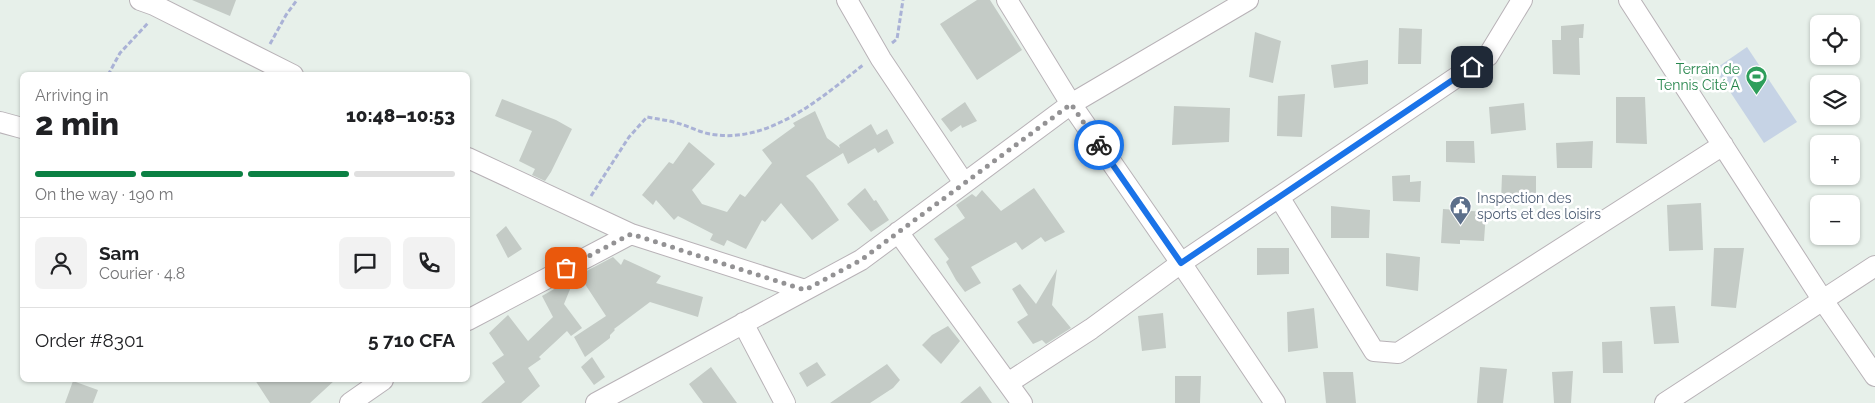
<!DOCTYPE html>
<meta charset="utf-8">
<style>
body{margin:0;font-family:Raleway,sans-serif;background:#f2f2f2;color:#202124;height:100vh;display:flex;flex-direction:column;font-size:19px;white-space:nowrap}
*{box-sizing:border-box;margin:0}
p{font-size:16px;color:#757577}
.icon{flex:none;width:28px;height:28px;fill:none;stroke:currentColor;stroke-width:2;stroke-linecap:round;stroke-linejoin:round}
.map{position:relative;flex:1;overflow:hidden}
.sheet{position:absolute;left:20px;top:72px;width:450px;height:310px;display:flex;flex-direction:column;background:#fff;border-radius:8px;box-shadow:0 1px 4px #0004}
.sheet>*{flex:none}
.fabs{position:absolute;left:1810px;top:15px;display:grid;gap:10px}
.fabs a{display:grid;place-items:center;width:50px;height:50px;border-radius:8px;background:#fff;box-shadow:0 1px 4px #0004;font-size:25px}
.pin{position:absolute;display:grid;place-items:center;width:42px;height:42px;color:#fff;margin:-21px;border-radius:10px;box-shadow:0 2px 8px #0006}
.courier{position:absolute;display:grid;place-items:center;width:50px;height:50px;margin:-25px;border:4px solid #1a73e8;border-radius:50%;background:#fff;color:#222;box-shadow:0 1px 6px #0007}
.headline em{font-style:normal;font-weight:800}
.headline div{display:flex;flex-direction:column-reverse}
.headline{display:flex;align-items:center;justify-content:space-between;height:85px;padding:0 15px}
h1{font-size:32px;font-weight:800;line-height:38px}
.bar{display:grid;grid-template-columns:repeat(4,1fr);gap:8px 5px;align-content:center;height:60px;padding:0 15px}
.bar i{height:6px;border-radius:4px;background:#e0e0e0}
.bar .selected{background:#0b8043}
.bar p{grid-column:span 4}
.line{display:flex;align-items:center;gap:12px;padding:0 15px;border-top:1px solid #e0e0e0}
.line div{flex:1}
.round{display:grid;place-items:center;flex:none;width:52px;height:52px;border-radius:8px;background:#f2f2f2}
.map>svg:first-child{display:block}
</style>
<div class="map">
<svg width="1875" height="403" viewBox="0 0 1875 403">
<rect width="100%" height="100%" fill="#e7f0ea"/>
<path fill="#c6d3e5" d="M 1747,47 L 1797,122 L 1764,143 L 1715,69 Z"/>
<path fill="#c4cbc6" d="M 192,0 L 236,0 L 230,16 Z
M 977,0 L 990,0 L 1022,50 L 977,80 L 940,24 Z
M 1584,24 L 1583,38 L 1579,38 L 1580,75 L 1553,74 L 1552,40 L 1561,40 L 1561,26 Z
M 1399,28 L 1422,29 L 1421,64 L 1398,64 Z
M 1255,32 L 1281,41 L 1273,83 L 1249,77 Z
M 1368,60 L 1368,84 L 1334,88 L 1331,65 Z
M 1305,94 L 1302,137 L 1277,136 L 1278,96 Z
M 1616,97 L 1645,97 L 1647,144 L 1616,143 Z
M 502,99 L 556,120 L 572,129 L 551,172 L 545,181 L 532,175 L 535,169 L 519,161 L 532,131 L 495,116 Z
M 965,102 L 977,121 L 962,128 L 961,125 L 951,132 L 941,119 Z
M 1524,103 L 1526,130 L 1491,134 L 1489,107 Z
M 1174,106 L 1230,108 L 1229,142 L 1172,145 Z
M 815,111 L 827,138 L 840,148 L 839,145 L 871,124 L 877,135 L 887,129 L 894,143 L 878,153 L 875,148 L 848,164 L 843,153 L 806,176 L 813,183 L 839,220 L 812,240 L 781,203 L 765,222 L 762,220 L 746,249 L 727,240 L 724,246 L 710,240 L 713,234 L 678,216 L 674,220 L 656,200 L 653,205 L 642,195 L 669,162 L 673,164 L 689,142 L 715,164 L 692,190 L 702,204 L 727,212 L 740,194 L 745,197 L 772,163 L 762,150 L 795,126 L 793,123 Z
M 1446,141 L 1474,141 L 1475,163 L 1446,162 Z
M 1593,141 L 1592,168 L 1557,168 L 1556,143 Z
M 1410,175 L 1410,182 L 1421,181 L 1420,202 L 1393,201 L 1392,176 Z
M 1502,175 L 1536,176 L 1536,202 L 1501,201 Z
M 865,188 L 874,201 L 876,200 L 889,220 L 871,232 L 847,204 Z
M 1034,188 L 1065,232 L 1045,242 L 1041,237 L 1022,250 L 1016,242 L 971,267 L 981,283 L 965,292 L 956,280 L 946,262 L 949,259 L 934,239 L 965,218 L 956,205 L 972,194 L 976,197 L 982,190 L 1001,211 Z
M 1701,203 L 1703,250 L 1669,251 L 1667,205 Z
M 1331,206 L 1370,210 L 1369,238 L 1331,238 Z
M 1443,209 L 1486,212 L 1484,241 L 1460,240 L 1460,244 L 1441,243 Z
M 506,226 L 522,249 L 508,258 L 496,235 Z
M 1257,248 L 1289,248 L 1289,274 L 1257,275 Z
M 1714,248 L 1744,248 L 1736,308 L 1711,306 Z
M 1386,253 L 1420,257 L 1418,291 L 1386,286 Z
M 613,257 L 621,265 L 624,259 L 661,276 L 656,283 L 703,297 L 698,317 L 650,302 L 614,329 L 615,330 L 610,335 L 610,338 L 585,357 L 574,337 L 606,316 L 579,275 Z
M 1057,269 L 1052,305 L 1071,328 L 1046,344 L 1042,340 L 1033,344 L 1017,322 L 1028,315 L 1012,289 L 1020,284 L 1036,304 Z
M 575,277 L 564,304 L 582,328 L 571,336 L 567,331 L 539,357 L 541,359 L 528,368 L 540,386 L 521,403 L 481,403 L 505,382 L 492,363 L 504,355 L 489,333 L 508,315 L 528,341 L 553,317 L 542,296 Z
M 1675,306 L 1679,343 L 1654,344 L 1650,307 Z
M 1314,308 L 1318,348 L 1288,352 L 1287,312 Z
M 1163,313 L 1166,348 L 1142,351 L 1138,316 Z
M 948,326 L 960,341 L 941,364 L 922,345 L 932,335 Z
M 1622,341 L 1623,373 L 1603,373 L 1602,342 Z
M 592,357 L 605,377 L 594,385 L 581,367 Z
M 817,362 L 826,375 L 807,387 L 799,373 Z
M 887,364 L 900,380 L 893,388 L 870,403 L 830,403 Z
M 711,367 L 737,403 L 703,403 L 689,384 Z
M 1480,367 L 1507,369 L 1503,403 L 1477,403 Z
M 1573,371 L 1571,403 L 1554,403 L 1552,372 Z
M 1323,372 L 1353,372 L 1356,403 L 1326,403 Z
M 1175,376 L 1201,376 L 1200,403 L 1175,403 Z
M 255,380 L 335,380 L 310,403 L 270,403 Z
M 73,381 L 98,390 L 93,403 L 65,403 Z
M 980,386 L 992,403 L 960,403 Z"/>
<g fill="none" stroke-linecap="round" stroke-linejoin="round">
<defs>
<path id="minor" d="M 140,0 L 154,5 L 293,75
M 847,0 L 881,59 L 964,183
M 1007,0 L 1071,104 L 1181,263 L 1275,403
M 1629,0 L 1822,299 L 1875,376
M 0,122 L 22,128
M 468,158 L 631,234 L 805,290
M 1279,197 L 1374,351 L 1398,353 L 1723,145
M 898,232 L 1022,403
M 468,320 L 631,234
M 743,323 L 785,403
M 1008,383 L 1091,329 L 1181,263 L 1488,56 L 1522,0
M 350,403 L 383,380
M 596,403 L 861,260 L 1071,104 L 1248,0
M 1665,403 L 1875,266"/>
</defs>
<use href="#minor" stroke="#b8b2b7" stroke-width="22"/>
<path stroke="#aab2d6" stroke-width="3" stroke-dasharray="5 2.5" stroke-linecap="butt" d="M 892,43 L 897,39 L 903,0
M 270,44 L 286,15 L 297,0
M 108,75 L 120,53 L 149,22
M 591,196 L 629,137 L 647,117 C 657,119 667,120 677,123 C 688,126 699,132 710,134 C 768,145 821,98 863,65"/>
<use href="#minor" stroke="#fff" stroke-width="20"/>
</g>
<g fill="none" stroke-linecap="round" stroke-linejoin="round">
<path stroke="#939294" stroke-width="5" stroke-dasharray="0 9" d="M 566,268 L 631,234 L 805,290 L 861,260 L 1071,104 L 1099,145"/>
<path stroke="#1a73e8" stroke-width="6" d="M 1099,145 L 1181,263 L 1472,67"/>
</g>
<defs>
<symbol id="stadium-pin" viewBox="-11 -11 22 30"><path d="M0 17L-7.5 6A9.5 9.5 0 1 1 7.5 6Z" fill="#2e9e5b" stroke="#fff"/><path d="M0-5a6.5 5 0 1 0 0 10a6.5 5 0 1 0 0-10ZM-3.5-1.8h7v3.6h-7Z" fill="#fff"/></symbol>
<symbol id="civic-pin" viewBox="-11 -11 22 30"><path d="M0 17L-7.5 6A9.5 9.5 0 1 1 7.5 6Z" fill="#5c6f8a" stroke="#fff"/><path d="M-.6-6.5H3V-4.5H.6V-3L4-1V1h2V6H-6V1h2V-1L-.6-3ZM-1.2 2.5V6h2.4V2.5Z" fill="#fff"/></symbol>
</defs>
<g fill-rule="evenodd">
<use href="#stadium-pin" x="1744" y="64" width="25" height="34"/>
<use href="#civic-pin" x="1448" y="194" width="25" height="34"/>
</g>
<g text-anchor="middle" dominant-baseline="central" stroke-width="5" stroke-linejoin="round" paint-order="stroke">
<g font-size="14" fill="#27864d" stroke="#fff" text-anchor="end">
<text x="1740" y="69">Terrain de<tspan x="1740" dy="16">Tennis Cité A</tspan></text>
</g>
<g font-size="14" fill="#4e5e75" stroke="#fff" text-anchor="start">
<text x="1477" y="198">Inspection des<tspan x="1477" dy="16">sports et des loisirs</tspan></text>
</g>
</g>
</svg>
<div class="fabs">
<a><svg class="icon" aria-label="locate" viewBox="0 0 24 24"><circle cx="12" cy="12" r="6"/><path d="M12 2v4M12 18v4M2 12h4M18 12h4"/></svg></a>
<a><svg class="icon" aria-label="layers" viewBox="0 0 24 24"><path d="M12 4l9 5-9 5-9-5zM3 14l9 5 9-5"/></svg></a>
<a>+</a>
<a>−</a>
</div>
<div class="pin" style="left:566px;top:268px;background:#ea580c"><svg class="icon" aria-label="bag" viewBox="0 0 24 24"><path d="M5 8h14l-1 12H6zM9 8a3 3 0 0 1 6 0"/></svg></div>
<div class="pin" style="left:1472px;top:67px;background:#1f2937"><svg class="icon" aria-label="home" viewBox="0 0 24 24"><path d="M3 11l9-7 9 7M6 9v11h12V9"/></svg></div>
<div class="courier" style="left:1099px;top:145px"><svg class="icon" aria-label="bike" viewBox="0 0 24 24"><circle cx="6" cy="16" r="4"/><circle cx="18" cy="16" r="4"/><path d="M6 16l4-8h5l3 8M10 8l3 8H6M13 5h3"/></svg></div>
<section class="sheet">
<div class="headline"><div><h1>2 min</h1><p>Arriving in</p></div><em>10:48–10:53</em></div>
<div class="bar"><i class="selected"></i><i class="selected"></i><i class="selected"></i><i></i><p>On the way · 190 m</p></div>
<div class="line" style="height:90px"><a class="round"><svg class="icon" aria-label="person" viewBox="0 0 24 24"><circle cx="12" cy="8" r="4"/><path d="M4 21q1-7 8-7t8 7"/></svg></a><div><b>Sam</b><p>Courier · 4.8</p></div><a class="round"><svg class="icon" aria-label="chat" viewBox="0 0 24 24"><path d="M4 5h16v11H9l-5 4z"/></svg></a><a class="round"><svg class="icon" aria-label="phone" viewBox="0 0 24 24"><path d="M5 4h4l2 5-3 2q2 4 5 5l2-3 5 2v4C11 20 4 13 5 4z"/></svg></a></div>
<div class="line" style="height:65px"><div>Order #8301</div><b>5 710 CFA</b></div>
</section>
</div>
